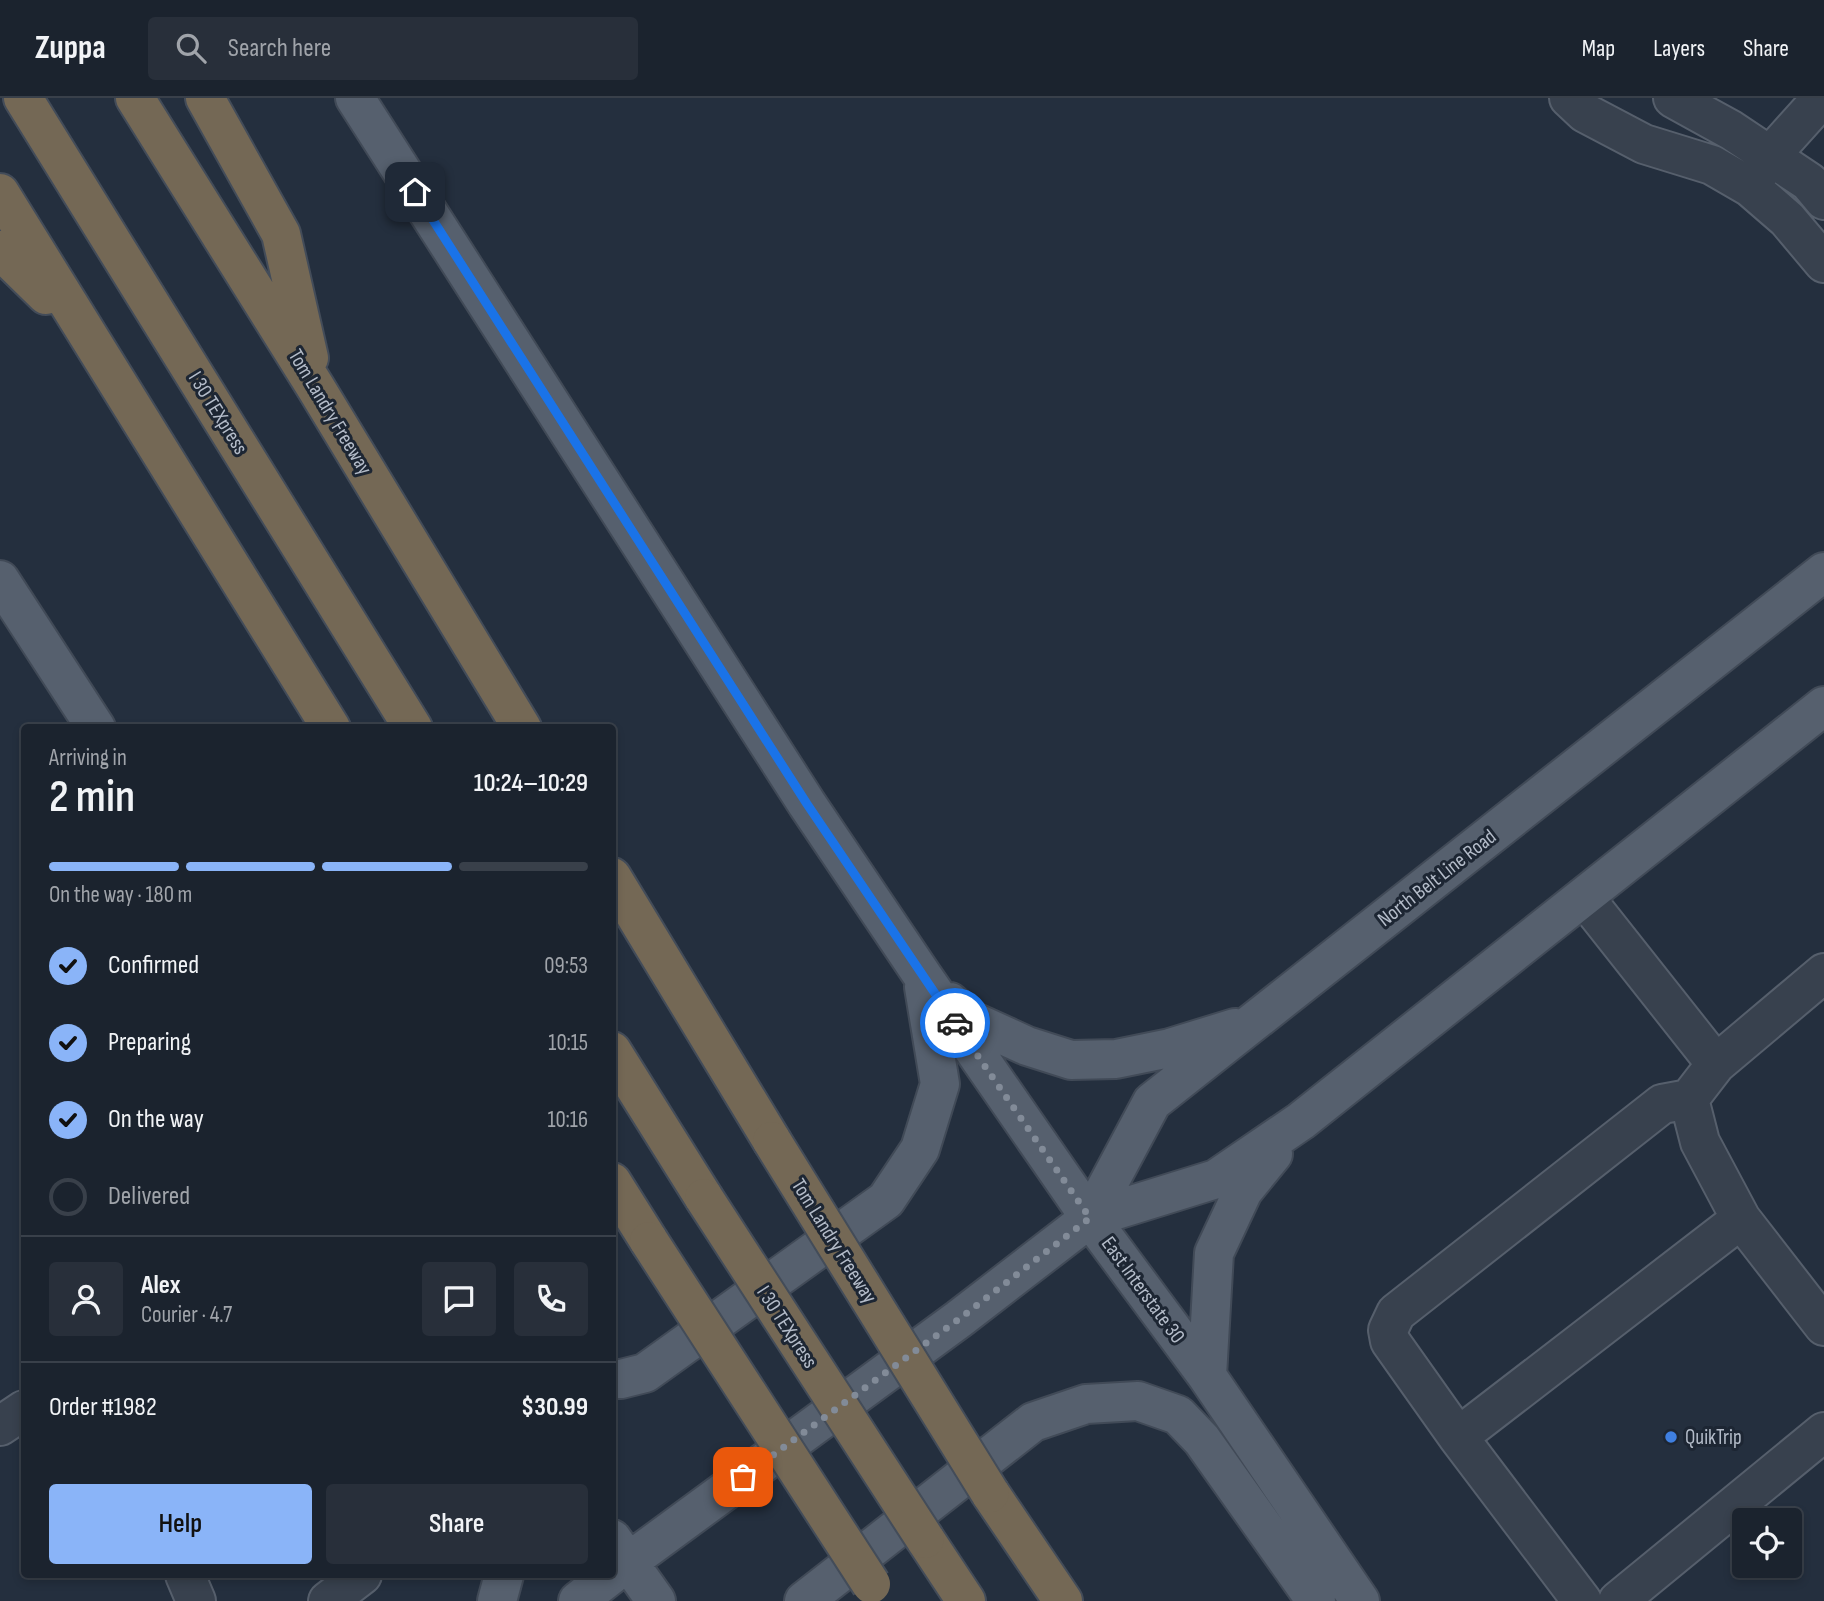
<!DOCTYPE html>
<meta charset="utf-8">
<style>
body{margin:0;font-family:"Sofia Sans Condensed",sans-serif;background:#282f3a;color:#f1f3f6;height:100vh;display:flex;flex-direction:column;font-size:26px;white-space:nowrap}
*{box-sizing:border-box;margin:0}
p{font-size:23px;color:#a0a4aa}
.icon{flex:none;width:38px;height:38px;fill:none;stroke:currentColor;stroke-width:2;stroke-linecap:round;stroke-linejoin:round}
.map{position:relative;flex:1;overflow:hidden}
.sheet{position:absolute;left:21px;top:626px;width:595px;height:854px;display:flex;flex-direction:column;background:#1b232e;border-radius:7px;box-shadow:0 4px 10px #0003,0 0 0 2px #39404a}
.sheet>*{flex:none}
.buttons{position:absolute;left:1732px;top:1410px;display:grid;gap:14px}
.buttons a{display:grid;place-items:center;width:70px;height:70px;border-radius:7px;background:#1b232e;box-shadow:0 4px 10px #0003,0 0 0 2px #39404a;font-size:35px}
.pin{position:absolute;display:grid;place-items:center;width:60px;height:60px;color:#fff;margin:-30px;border-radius:14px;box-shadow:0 4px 10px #0006}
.courier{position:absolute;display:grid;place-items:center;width:70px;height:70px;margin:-35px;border:5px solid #1a73e8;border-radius:50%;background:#fff;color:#222;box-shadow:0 2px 9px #0007}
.headline em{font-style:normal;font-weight:600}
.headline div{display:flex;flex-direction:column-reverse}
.headline{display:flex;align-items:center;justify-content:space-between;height:119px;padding:0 28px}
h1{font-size:46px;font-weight:600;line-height:52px}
.bar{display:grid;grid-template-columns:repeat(4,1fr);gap:10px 7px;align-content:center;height:84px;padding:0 28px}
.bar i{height:9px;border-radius:5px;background:#39404a}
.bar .active{background:#8ab4f8}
.bar p{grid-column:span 4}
.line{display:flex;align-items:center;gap:18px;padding:0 28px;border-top:2px solid #39404a}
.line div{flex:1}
.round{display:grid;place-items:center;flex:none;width:74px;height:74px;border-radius:7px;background:#282f3a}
ol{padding:0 28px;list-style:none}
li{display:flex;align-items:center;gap:21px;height:77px}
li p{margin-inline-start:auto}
li .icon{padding:7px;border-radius:50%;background:#8ab4f8;color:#111;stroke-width:4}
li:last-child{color:#a0a4aa}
li i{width:38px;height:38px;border:4px solid #39404a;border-radius:50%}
.cta{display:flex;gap:14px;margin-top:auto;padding:14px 28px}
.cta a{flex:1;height:80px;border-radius:7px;background:#8ab4f8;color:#111;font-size:28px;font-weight:600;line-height:80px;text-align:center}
.cta a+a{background:#282f3a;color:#f1f3f6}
header{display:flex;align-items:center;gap:42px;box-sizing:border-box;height:98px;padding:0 35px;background:#1b232e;border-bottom:2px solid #39404a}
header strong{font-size:33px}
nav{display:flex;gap:38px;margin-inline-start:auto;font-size:24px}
.search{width:490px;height:63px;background:#282f3a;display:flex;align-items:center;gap:18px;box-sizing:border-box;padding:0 24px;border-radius:7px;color:#a0a4aa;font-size:26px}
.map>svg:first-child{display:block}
</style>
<header>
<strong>Zuppa</strong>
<div class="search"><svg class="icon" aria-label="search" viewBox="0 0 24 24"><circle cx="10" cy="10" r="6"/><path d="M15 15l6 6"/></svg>Search here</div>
<nav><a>Map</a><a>Layers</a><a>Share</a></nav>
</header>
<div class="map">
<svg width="1824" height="1503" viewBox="0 0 1824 1503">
<rect width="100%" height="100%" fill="#242f3e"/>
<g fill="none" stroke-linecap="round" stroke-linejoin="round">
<defs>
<path id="minor" d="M 1569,0 L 1585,15 L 1644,46 L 1712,67 L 1750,89 L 1787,121 L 1824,165
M 1673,0 L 1731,32 L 1809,84 L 1824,102
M 1755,81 L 1769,59 L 1822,0
M 1584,799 L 1716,966
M 1824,875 L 1716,966 L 1689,1001 L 1700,1044 L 1741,1121 L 1824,1228
M 0,1328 L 24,1312
M 1458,1339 L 1390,1243 L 1388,1232 L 1396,1215 L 1662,1006 L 1689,1001
M 185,1477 L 196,1503
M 328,1503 L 362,1477
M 1582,1503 L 1458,1339 L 1741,1121
M 1618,1503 L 1824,1334"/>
<path id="major" d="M 355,0 L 807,706 L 922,877 L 1090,1120 L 1207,1278 L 1360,1503
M 0,482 L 96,630
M 950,904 L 970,922 L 1027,948 L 1071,962 L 1116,961 L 1170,950 L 1235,930
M 1090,1120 L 1152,1004 L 1824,474
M 1207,1278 L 1214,1155 L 1243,1093 L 1273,1056
M 612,1281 L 621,1281 L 645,1275 L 886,1102 L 920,1051 L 940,986 L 924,889
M 612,1441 L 656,1503
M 612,1476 L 959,1221 L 1090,1120 L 1216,1081 L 1301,1023 L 1824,608
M 497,1503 L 504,1477
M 578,1503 L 611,1477
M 804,1503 L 1033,1324 L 1086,1306 L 1138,1303 L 1178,1317 L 1202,1342 L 1316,1503"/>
<path id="highway" d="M 23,0 L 413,630
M 135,0 L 316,290 L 522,630
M 205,0 L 281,136 L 309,260
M 0,95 L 331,630
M 0,152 L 46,197
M 612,779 L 772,1043
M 612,953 L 704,1100
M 612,1084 L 649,1143
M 990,1395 L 1063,1503
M 925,1441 L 966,1503"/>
</defs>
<use href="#minor" stroke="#565f6c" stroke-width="42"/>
<use href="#major" stroke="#414a57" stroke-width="42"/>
<use href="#highway" stroke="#434c59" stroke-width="42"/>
<use href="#minor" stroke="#38414e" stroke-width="38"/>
<use href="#major" stroke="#56606e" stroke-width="38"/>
<use href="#highway" stroke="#746855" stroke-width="38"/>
<defs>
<path id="highway-bridge" d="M 772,1043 L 990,1395
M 704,1100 L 925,1441
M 649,1143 L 871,1486"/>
</defs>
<use href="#highway-bridge" stroke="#434c59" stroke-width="42" stroke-linecap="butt"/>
<use href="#highway-bridge" stroke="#746855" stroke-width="38"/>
</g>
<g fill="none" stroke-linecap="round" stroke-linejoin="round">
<path stroke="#828b98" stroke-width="7" stroke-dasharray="0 12.6" d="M 743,1379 L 959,1221 L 1090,1120 L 955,925"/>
<path stroke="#1a73e8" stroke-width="9" d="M 415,94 L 807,706 L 955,925"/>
</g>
<circle fill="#3f7fe0" stroke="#1d2633" stroke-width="2.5" cx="1671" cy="1339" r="7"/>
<g text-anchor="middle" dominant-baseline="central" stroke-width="6" stroke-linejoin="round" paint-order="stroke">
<g font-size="21" fill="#b4bcc9" stroke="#1d2633">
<text transform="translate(330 314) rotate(59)">Tom Landry Freeway</text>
<text transform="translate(218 315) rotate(58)">I 30 TEXpress</text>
<text transform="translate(1437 780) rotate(-38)">North Belt Line Road</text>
<text transform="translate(834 1143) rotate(58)">Tom Landry Freeway</text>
<text transform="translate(1143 1192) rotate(54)">East Interstate 30</text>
<text transform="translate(787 1229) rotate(57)">I 30 TEXpress</text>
</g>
<g font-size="21" fill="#b4bcc9" stroke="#1d2633" text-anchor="start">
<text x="1685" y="1339">QuikTrip</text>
</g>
</g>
</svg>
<div class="buttons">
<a><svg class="icon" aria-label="locate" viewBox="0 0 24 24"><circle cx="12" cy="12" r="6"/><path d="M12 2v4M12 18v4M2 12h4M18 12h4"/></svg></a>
</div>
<div class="pin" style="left:743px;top:1379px;background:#ea580c"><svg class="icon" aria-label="bag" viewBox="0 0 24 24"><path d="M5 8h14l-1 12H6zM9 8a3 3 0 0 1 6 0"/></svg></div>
<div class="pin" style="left:415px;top:94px;background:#1f2937"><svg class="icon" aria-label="home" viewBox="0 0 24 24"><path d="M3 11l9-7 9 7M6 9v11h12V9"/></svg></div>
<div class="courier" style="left:955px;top:925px"><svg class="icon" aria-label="car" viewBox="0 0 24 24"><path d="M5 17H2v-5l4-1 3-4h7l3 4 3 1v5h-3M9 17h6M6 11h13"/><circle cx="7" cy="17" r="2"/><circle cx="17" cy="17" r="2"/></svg></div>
<section class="sheet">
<div class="headline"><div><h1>2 min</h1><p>Arriving in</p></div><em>10:24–10:29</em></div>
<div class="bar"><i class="active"></i><i class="active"></i><i class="active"></i><i></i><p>On the way · 180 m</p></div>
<ol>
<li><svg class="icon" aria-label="check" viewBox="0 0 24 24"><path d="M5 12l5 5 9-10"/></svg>Confirmed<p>09:53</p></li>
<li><svg class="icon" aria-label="check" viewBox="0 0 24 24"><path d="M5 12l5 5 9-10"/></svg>Preparing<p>10:15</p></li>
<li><svg class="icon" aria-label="check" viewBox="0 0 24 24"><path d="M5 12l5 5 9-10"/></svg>On the way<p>10:16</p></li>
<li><i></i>Delivered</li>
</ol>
<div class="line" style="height:126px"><a class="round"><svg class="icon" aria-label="person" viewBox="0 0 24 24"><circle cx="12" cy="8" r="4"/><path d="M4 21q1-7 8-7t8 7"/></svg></a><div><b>Alex</b><p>Courier · 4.7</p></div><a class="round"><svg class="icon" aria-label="chat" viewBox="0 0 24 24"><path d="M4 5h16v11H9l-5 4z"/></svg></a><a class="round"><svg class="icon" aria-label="phone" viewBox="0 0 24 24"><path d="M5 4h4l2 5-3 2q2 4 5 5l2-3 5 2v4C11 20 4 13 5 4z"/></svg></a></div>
<div class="line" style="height:91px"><div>Order #1982</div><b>$30.99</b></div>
<div class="cta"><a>Help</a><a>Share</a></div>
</section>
</div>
